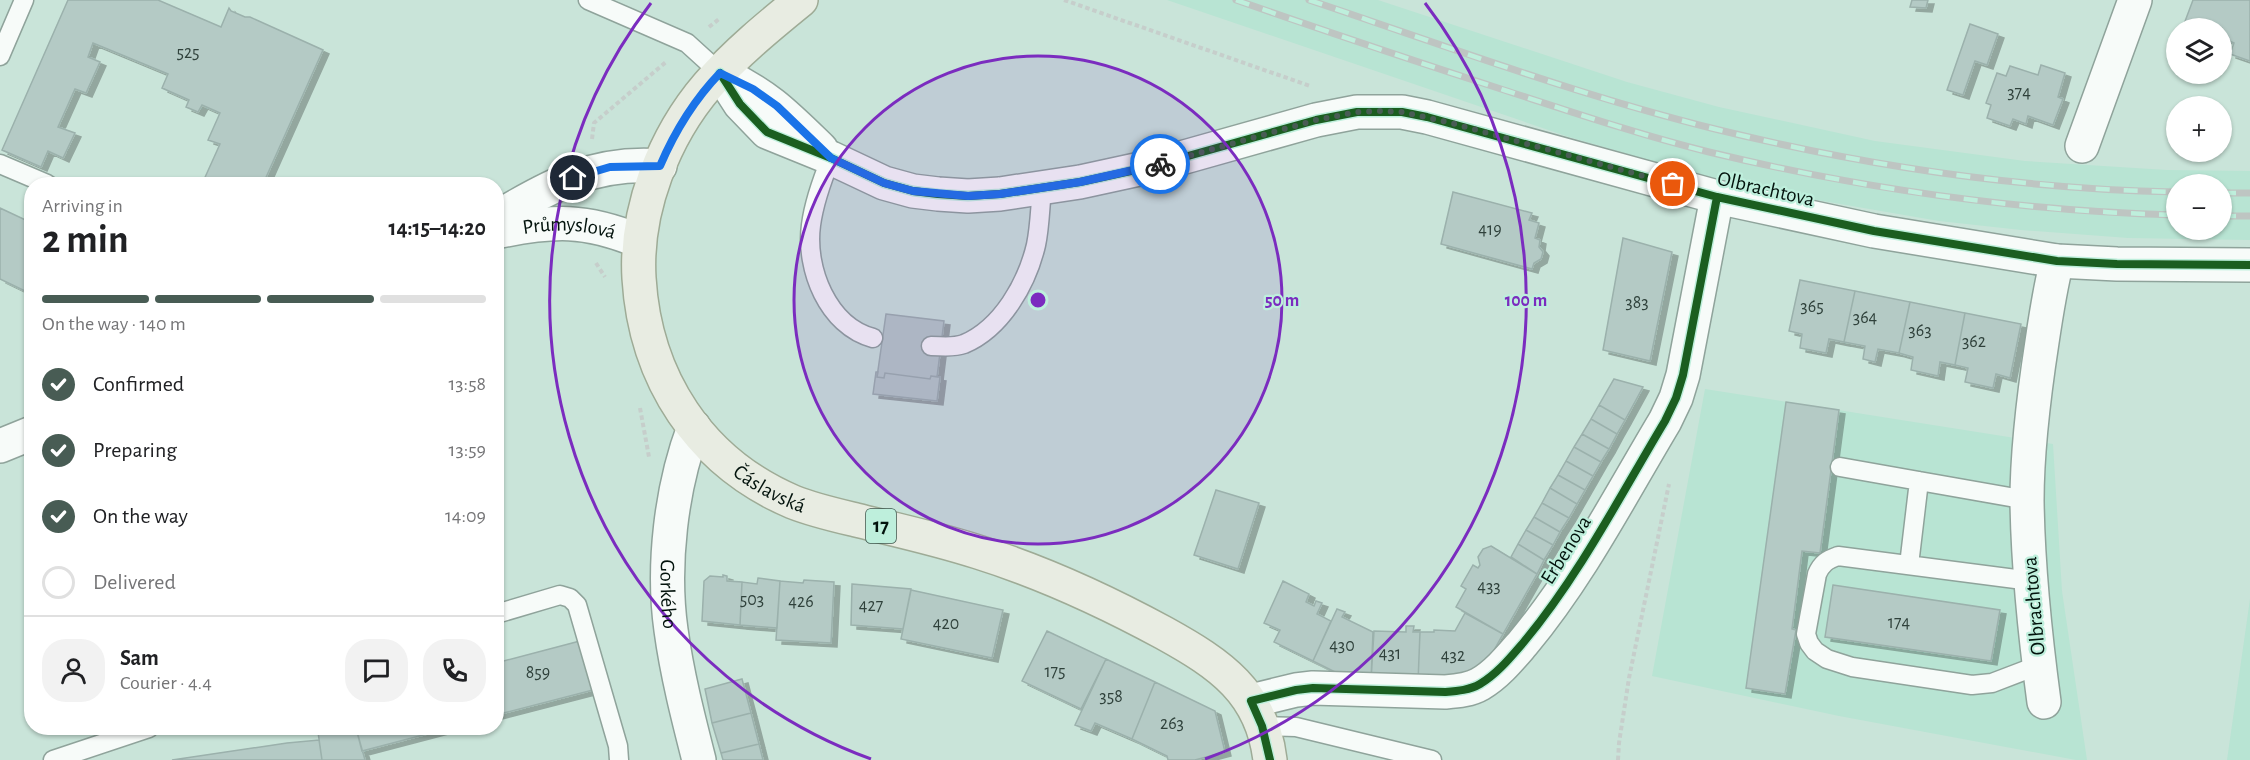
<!DOCTYPE html>
<meta charset="utf-8">
<style>
body{margin:0;font-family:"Alegreya Sans",sans-serif;background:#f2f2f2;color:#202124;height:100vh;display:flex;flex-direction:column;font-size:22px;white-space:nowrap}
*{box-sizing:border-box;margin:0}
p{font-size:20px;color:#757577}
.icon{flex:none;width:33px;height:33px;fill:none;stroke:currentColor;stroke-width:2;stroke-linecap:round;stroke-linejoin:round}
.map{position:relative;flex:1;overflow:hidden}
.sheet{position:absolute;left:24px;top:177px;width:480px;height:558px;display:flex;flex-direction:column;background:#fff;border-radius:24px;box-shadow:0 2px 4px #0004}
.sheet>*{flex:none}
.controls{position:absolute;left:2166px;top:18px;display:grid;gap:12px}
.controls a{display:grid;place-items:center;width:66px;height:66px;border-radius:50%;background:#fff;box-shadow:0 2px 4px #0004;font-size:30px}
.pin{position:absolute;display:grid;place-items:center;width:51px;height:51px;color:#fff;margin:-26px;border:3px solid #fff;border-radius:50%;box-shadow:0 2px 6px #0007}
.courier{position:absolute;display:grid;place-items:center;width:60px;height:60px;margin:-30px;border:4px solid #1a73e8;border-radius:50%;background:#fff;color:#222;box-shadow:0 2px 8px #0007}
.overview em{font-style:normal;font-weight:600}
.overview div{display:flex;flex-direction:column-reverse}
.overview{display:flex;align-items:center;justify-content:space-between;height:102px;padding:0 18px}
h1{font-size:39px;font-weight:600;line-height:45px}
.bar{display:grid;grid-template-columns:repeat(4,1fr);gap:9px 6px;align-content:center;height:72px;padding:0 18px}
.bar i{height:8px;border-radius:4px;background:#e0e0e0}
.bar .current{background:#485c54}
.bar p{grid-column:span 4}
.line{display:flex;align-items:center;gap:15px;padding:0 18px;border-top:2px solid #e0e0e0}
.line div{flex:1}
.round{display:grid;place-items:center;flex:none;width:63px;height:63px;border-radius:24px;background:#f2f2f2}
ol{padding:0 18px;list-style:none}
li{display:flex;align-items:center;gap:18px;height:66px}
li p{margin-inline-start:auto}
li .icon{padding:6px;border-radius:50%;background:#485c54;color:#fff;stroke-width:4}
li:last-child{color:#757577}
li i{width:33px;height:33px;border:3px solid #e0e0e0;border-radius:50%}
.map>svg:first-child{display:block}
</style>
<div class="map">
<svg width="2250" height="760" viewBox="0 0 2250 760">
<defs>
<filter id="shadow"><feDropShadow dx="6" dy="4" stdDeviation="0" flood-color="#0004"/></filter>
</defs>
<rect width="100%" height="100%" fill="#c9e4d9"/>
<path fill="#b8e4d3" fill-rule="evenodd" d="M 1167,0 L 1378,0 L 1627,82 L 1719,107 L 1875,141 L 2025,161 L 2167,170 L 2250,171 L 2250,240 L 2128,238 L 2021,230 L 1939,221 L 1788,195 L 1700,175 L 1569,137 ZM 2176,184 L 2222,184 L 2222,230 L 2176,230 Z
M 1705,389 L 2053,444 L 2062,591 L 2087,760 L 2076,760 L 1839,716 L 1652,676 Z
M 2250,599 L 2250,760 L 2227,760 Z"/>
<path fill="#b4cac5" stroke="#9bb1ac" stroke-width="1.5" filter="url(#shadow)" d="M 68,0 L 158,0 L 221,27 L 229,8 L 231,11 L 245,17 L 250,17 L 323,50 L 263,184 L 202,184 L 220,144 L 208,140 L 220,113 L 202,105 L 198,112 L 186,107 L 189,100 L 162,88 L 168,74 L 93,43 L 88,57 L 100,62 L 86,93 L 75,89 L 58,127 L 75,133 L 63,158 L 48,151 L 41,167 L 2,150 Z
M 1912,0 L 1928,0 L 1926,8 L 1910,7 Z
M 2193,0 L 2250,0 L 2250,61 L 2230,54 L 2234,43 L 2222,38 L 2222,28 L 2197,28 L 2184,24 Z
M 1970,24 L 1998,34 L 1987,65 L 1975,61 L 1963,95 L 1947,90 Z
M 2041,65 L 2065,73 L 2058,97 L 2063,99 L 2053,125 L 2028,116 L 2026,124 L 2013,119 L 2010,126 L 1987,118 L 1991,105 L 1986,103 L 1997,73 L 2006,76 L 2010,66 L 2038,75 Z
M 1453,192 L 1532,213 L 1529,220 L 1539,223 L 1535,238 L 1540,240 L 1539,247 L 1543,252 L 1541,259 L 1534,263 L 1532,269 L 1441,244 Z
M 0,208 L 32,223 L 32,255 L 28,263 L 32,265 L 32,276 L 25,291 L 0,279 Z
M 1623,238 L 1672,252 L 1650,361 L 1603,350 Z
M 1800,280 L 1855,291 L 1844,342 L 1829,339 L 1826,353 L 1800,348 L 1802,334 L 1789,331 Z
M 1855,291 L 1910,302 L 1899,353 L 1878,349 L 1875,362 L 1863,359 L 1865,346 L 1844,342 Z
M 1910,302 L 1965,313 L 1955,365 L 1940,362 L 1938,376 L 1911,370 L 1913,357 L 1899,353 Z
M 1965,313 L 2021,324 L 2010,378 L 1996,374 L 1993,388 L 1965,382 L 1968,368 L 1955,365 Z
M 886,314 L 944,321 L 937,377 L 931,376 L 930,379 L 885,373 L 884,378 L 877,377 Z
M 876,372 L 878,372 L 877,377 L 884,378 L 885,373 L 930,379 L 931,376 L 940,377 L 937,401 L 873,394 Z
M 1614,379 L 1643,387 L 1625,420 L 1599,405 Z
M 1786,402 L 1839,410 L 1820,553 L 1802,551 L 1792,629 L 1796,630 L 1785,694 L 1746,688 Z
M 1599,405 L 1625,420 L 1617,434 L 1591,419 Z
M 1591,419 L 1617,434 L 1609,449 L 1582,434 Z
M 1582,434 L 1609,449 L 1601,462 L 1574,447 Z
M 1574,447 L 1601,462 L 1593,476 L 1566,461 Z
M 1566,461 L 1593,476 L 1585,490 L 1558,475 Z
M 1558,475 L 1585,490 L 1577,504 L 1550,488 Z
M 1550,488 L 1577,504 L 1569,518 L 1542,503 Z
M 1216,490 L 1259,503 L 1238,569 L 1194,555 Z
M 1542,503 L 1569,518 L 1560,532 L 1534,517 Z
M 1534,517 L 1560,532 L 1553,545 L 1526,530 Z
M 1526,530 L 1553,545 L 1544,560 L 1518,544 Z
M 1518,544 L 1544,560 L 1537,574 L 1511,557 Z
M 1491,546 L 1537,574 L 1503,634 L 1456,607 L 1466,589 L 1461,586 L 1473,565 L 1478,568 L 1480,565 L 1478,557 L 1483,549 Z
M 723,575 L 727,576 L 727,581 L 742,582 L 740,625 L 702,621 L 704,581 L 710,576 L 723,577 Z
M 758,578 L 780,581 L 777,628 L 740,625 L 742,582 L 757,584 Z
M 804,580 L 834,582 L 831,643 L 776,640 L 780,581 L 803,583 Z
M 1283,581 L 1309,594 L 1306,602 L 1314,606 L 1316,601 L 1322,603 L 1317,614 L 1331,621 L 1313,661 L 1274,642 L 1280,630 L 1264,623 Z
M 852,584 L 911,589 L 903,629 L 851,625 Z
M 1833,585 L 2000,610 L 1991,661 L 1825,637 Z
M 911,590 L 1003,610 L 992,658 L 901,639 Z
M 1337,609 L 1345,612 L 1342,617 L 1373,632 L 1371,681 L 1351,680 L 1313,661 Z
M 1465,613 L 1503,634 L 1480,675 L 1418,682 L 1420,632 L 1434,632 L 1434,630 L 1455,631 Z
M 1406,626 L 1414,626 L 1413,632 L 1420,632 L 1418,682 L 1371,681 L 1374,631 L 1406,632 Z
M 1047,631 L 1106,659 L 1081,709 L 1022,681 Z
M 580,641 L 593,690 L 496,715 L 496,663 Z
M 1106,659 L 1155,682 L 1132,739 L 1095,723 L 1091,731 L 1075,725 Z
M 742,679 L 751,713 L 712,723 L 705,689 Z
M 1155,682 L 1215,711 L 1225,752 L 1195,760 L 1168,760 L 1167,756 L 1132,739 Z
M 751,713 L 759,744 L 721,753 L 712,723 Z
M 334,728 L 356,728 L 365,760 L 322,760 L 318,732 Z
M 356,728 L 450,728 L 362,751 Z
M 319,740 L 322,760 L 172,760 L 287,743 Z
M 759,744 L 763,760 L 723,760 L 721,753 Z"/>
<g fill="none" stroke-linecap="round" stroke-linejoin="round">
<defs>
<path id="service" d="M 588,0 L 687,43 L 720,73
M 0,56 L 24,0
M 831,158 C 822,180 814,202 811,225 C 805,269 828,326 873,338
M 0,164 L 47,184
M 931,346 C 942,346 953,348 964,344 C 1002,328 1027,283 1036,245 C 1040,226 1040,207 1042,189
M 1840,467 L 1919,481
M 1909,565 L 1919,481 L 2027,500
M 2031,581 L 1838,556 C 1827,560 1822,563 1817,574 L 1806,634 L 1809,643 L 1815,651 L 1827,659 L 1852,667 L 1972,685 L 1992,683 L 2039,665
M 496,614 L 560,595 L 570,598 L 577,605 L 618,746 L 619,760
M 1262,726 L 1296,727 L 1432,760
M 53,760 L 149,728"/>
<g id="minor">
<path d="M 720,73 L 740,104 L 767,132 L 831,158 L 884,183 L 913,191 L 938,194 L 968,196 L 1000,194 L 1080,182 L 1149,167 L 1316,120 L 1357,112 L 1402,112 L 1427,117 L 1717,197 L 1874,231 L 2057,261 L 2117,264 L 2250,265"/>
<path d="M 722,74 C 767,95 786,115 821,149"/>
<path d="M 2082,146 L 2135,0"/>
<path d="M 496,218 C 551,185 595,161 660,166"/>
<path id="s1" d="M 496,232 C 554,220 585,219 639,241"/>
<path id="s2" d="M 694,427 C 671,488 662,566 671,630 C 677,674 688,717 699,760"/>
<path d="M 0,446 L 32,433"/>
<path d="M 1251,701 L 1296,690 L 1313,688 L 1445,692 C 1457,691 1470,690 1480,684 C 1497,674 1510,658 1523,643 C 1579,576 1620,496 1665,421 L 1676,398 L 1683,375 L 1717,197"/>
<path d="M 2044,702 C 2035,635 2028,568 2027,501 C 2027,448 2034,394 2042,342 C 2046,315 2050,288 2057,261"/>
</g>
<g id="primary">
<path id="s3" d="M 801,0 C 769,26 736,53 708,85 C 664,136 635,210 639,278 C 645,378 699,462 793,502 C 813,510 835,515 856,520 C 897,530 938,539 978,552 C 1042,572 1105,601 1164,633 C 1220,664 1262,692 1270,760"/>
</g>
</defs>
<use href="#service" stroke="#8fa39b" stroke-width="21"/>
<use href="#minor" stroke="#8fa39b" stroke-width="36"/>
<use href="#primary" stroke="#9eab96" stroke-width="36"/>
<path stroke="#c6cecb" stroke-width="4" stroke-dasharray="4.5 3" stroke-linecap="butt" d="M 1064,0 L 1310,86
M 709,27 L 719,19
M 592,139 L 594,123 L 666,62
M 596,263 L 605,277
M 640,408 L 649,457
M 1618,760 L 1619,743 L 1629,678 L 1669,484"/>
<use href="#service" stroke="#f7fbf9" stroke-width="18"/>
<use href="#minor" stroke="#f7fbf9" stroke-width="33"/>
<use href="#primary" stroke="#e8ece2" stroke-width="33"/>
<defs>
<path id="rail" d="M 1236,0 C 1325,31 1414,61 1504,90 C 1572,112 1640,135 1709,152 C 1863,189 2019,211 2176,215
M 1309,0 C 1443,45 1577,95 1715,129 C 1866,166 2021,189 2176,192
M 2222,193 L 2250,193
M 2222,216 L 2250,216"/>
</defs>
<use href="#rail" stroke="#bec5c2" stroke-width="7"/>
<use href="#rail" stroke="#beefdc" stroke-width="4.5" stroke-dasharray="14" stroke-linecap="butt"/>
<defs>
<path id="cycleway" d="M 720,73 L 740,104 L 767,132 L 831,158 L 884,183 L 913,191 L 938,194 L 968,196 L 1000,194 L 1080,182 L 1149,167 L 1316,120 L 1357,112 L 1402,112 L 1427,117 L 1717,197 L 1874,231 L 2057,261 L 2117,264 L 2250,265
M 1270,760 L 1262,726 L 1251,701 L 1296,690 L 1313,688 L 1445,692 C 1457,691 1470,690 1480,684 C 1497,674 1510,658 1523,643 C 1579,576 1620,496 1665,421 L 1676,398 L 1683,375 L 1717,197"/>
</defs>
<use href="#cycleway" stroke="#beefdc" stroke-width="11"/>
<use href="#cycleway" stroke="#1b5e20" stroke-width="8"/>
</g>
<g fill="none" stroke-linecap="round" stroke-linejoin="round">
<path stroke="#485c54" stroke-width="6" stroke-dasharray="0 10.8" d="M 1160,164 L 1316,120 L 1357,112 L 1379,111 L 1402,112 L 1451,123 L 1673,184"/>
<path stroke="#1a73e8" stroke-width="8" d="M 573,178 L 610,167 L 660,166 C 675,131 694,100 720,73 L 753,89 L 777,106 L 831,158 L 884,183 L 913,191 L 968,196 L 1000,194 L 1080,182 L 1160,164"/>
</g>
<circle cx="1038" cy="300" r="244" fill="#7b2cbf" fill-opacity=".12"/>
<g fill="none" stroke="#7b2cbf" stroke-width="3">
<circle cx="1038" cy="300" r="244"/>
<path d="M871 759A488 488 0 0 1 651 3M1425 3A488 488 0 0 1 1205 759"/>
</g>
<g text-anchor="middle" dominant-baseline="central" stroke-width="4.5" stroke-linejoin="round" paint-order="stroke">
<g font-size="18" fill="#2f413b">
<text x="188" y="53">525</text>
<text x="2019" y="93">374</text>
<text x="1490" y="230">419</text>
<text x="1637" y="303">383</text>
<text x="1812" y="307">365</text>
<text x="1865" y="318">364</text>
<text x="1920" y="331">363</text>
<text x="1974" y="342">362</text>
<text x="1489" y="587">433</text>
<text x="752" y="600">503</text>
<text x="801" y="602">426</text>
<text x="871" y="606">427</text>
<text x="1899" y="623">174</text>
<text x="946" y="624">420</text>
<text x="1342" y="646">430</text>
<text x="1390" y="654">431</text>
<text x="1453" y="656">432</text>
<text x="1055" y="672">175</text>
<text x="538" y="673">859</text>
<text x="1111" y="697">358</text>
<text x="1172" y="724">263</text>
</g>
<rect fill="#beefdc" stroke="#3b554b" stroke-width="1.5" x="866" y="509" width="30" height="34" rx="4.5"/>
<g font-size="20" font-weight="bold" fill="#03130d">
<text x="881" y="526">17</text>
</g>
<g font-size="21" fill="#03130d" stroke="#beefdc">
<text transform="translate(1766 189) rotate(13)">Olbrachtova</text>
<text stroke="none"><textPath href="#s1" startOffset="74">Průmyslová</textPath></text>
<text stroke="none"><textPath href="#s3" startOffset="596">Čáslavská</textPath></text>
<text transform="translate(1566 550) rotate(-58)">Erbenova</text>
<text stroke="none"><textPath href="#s2" startOffset="170">Gorkého</textPath></text>
<text transform="translate(2034 606) rotate(-95)">Olbrachtova</text>
</g>
</g>
<circle cx="1038" cy="300" r="9" fill="#7b2cbf" stroke="#beefdc" stroke-width="3"/>
<g font-size="18" text-anchor="middle" font-weight="bold" fill="#7b2cbf" stroke="#beefdc" stroke-width="4.5" stroke-linejoin="round" paint-order="stroke">
<text x="1282" y="306">50 m</text>
<text x="1526" y="306">100 m</text>
</g>
</svg>
<div class="controls">
<a><svg class="icon" aria-label="layers" viewBox="0 0 24 24"><path d="M12 4l9 5-9 5-9-5zM3 14l9 5 9-5"/></svg></a>
<a>+</a>
<a>−</a>
</div>
<div class="pin" style="left:1673px;top:184px;background:#ea580c"><svg class="icon" aria-label="bag" viewBox="0 0 24 24"><path d="M5 8h14l-1 12H6zM9 8a3 3 0 0 1 6 0"/></svg></div>
<div class="pin" style="left:573px;top:178px;background:#1f2937"><svg class="icon" aria-label="home" viewBox="0 0 24 24"><path d="M3 11l9-7 9 7M6 9v11h12V9"/></svg></div>
<div class="courier" style="left:1160px;top:164px"><svg class="icon" aria-label="bike" viewBox="0 0 24 24"><circle cx="6" cy="16" r="4"/><circle cx="18" cy="16" r="4"/><path d="M6 16l4-8h5l3 8M10 8l3 8H6M13 5h3"/></svg></div>
<section class="sheet">
<div class="overview"><div><h1>2 min</h1><p>Arriving in</p></div><em>14:15–14:20</em></div>
<div class="bar"><i class="current"></i><i class="current"></i><i class="current"></i><i></i><p>On the way · 140 m</p></div>
<ol>
<li><svg class="icon" aria-label="check" viewBox="0 0 24 24"><path d="M5 12l5 5 9-10"/></svg>Confirmed<p>13:58</p></li>
<li><svg class="icon" aria-label="check" viewBox="0 0 24 24"><path d="M5 12l5 5 9-10"/></svg>Preparing<p>13:59</p></li>
<li><svg class="icon" aria-label="check" viewBox="0 0 24 24"><path d="M5 12l5 5 9-10"/></svg>On the way<p>14:09</p></li>
<li><i></i>Delivered</li>
</ol>
<div class="line" style="height:108px"><a class="round"><svg class="icon" aria-label="person" viewBox="0 0 24 24"><circle cx="12" cy="8" r="4"/><path d="M4 21q1-7 8-7t8 7"/></svg></a><div><b>Sam</b><p>Courier · 4.4</p></div><a class="round"><svg class="icon" aria-label="chat" viewBox="0 0 24 24"><path d="M4 5h16v11H9l-5 4z"/></svg></a><a class="round"><svg class="icon" aria-label="phone" viewBox="0 0 24 24"><path d="M5 4h4l2 5-3 2q2 4 5 5l2-3 5 2v4C11 20 4 13 5 4z"/></svg></a></div>
</section>
</div>
